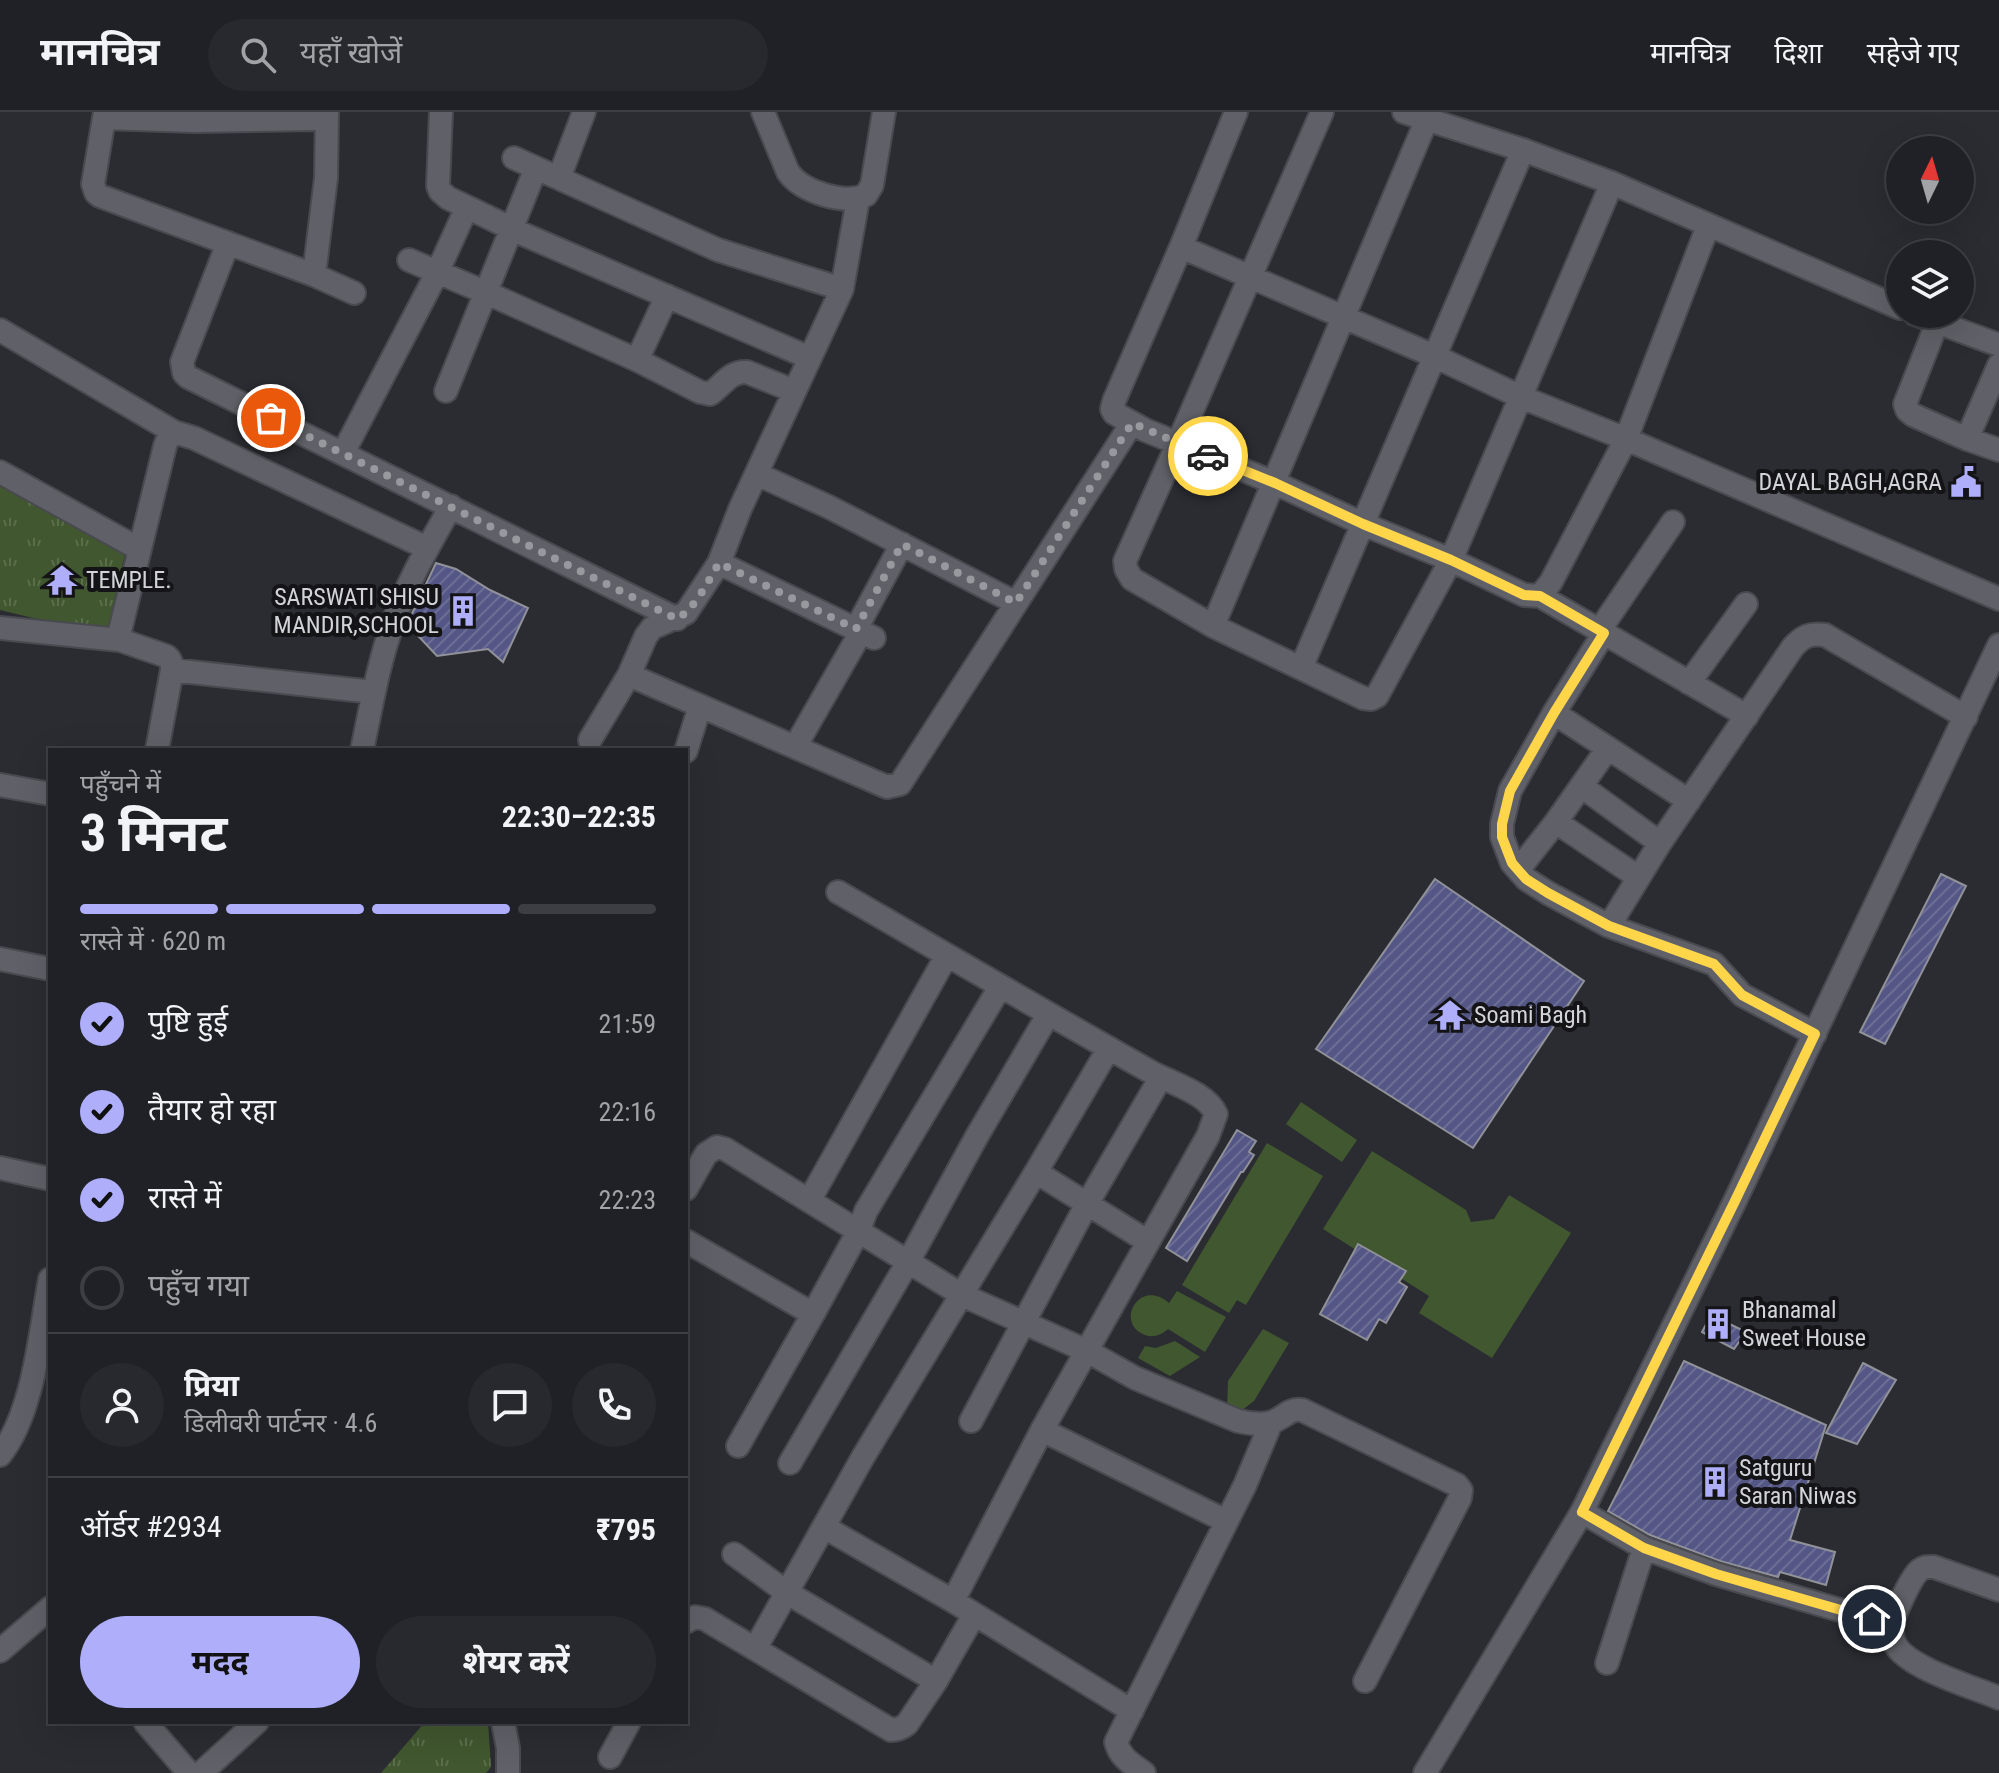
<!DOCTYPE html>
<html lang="hi">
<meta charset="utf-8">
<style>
body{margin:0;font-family:"Roboto Condensed","Noto Sans Devanagari",sans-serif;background:#28292e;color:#f1f3f6;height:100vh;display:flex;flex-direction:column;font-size:30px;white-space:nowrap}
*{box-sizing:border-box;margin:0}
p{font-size:26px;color:#a2a3a7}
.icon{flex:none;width:44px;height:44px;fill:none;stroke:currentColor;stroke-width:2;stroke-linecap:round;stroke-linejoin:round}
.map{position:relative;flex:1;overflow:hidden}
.details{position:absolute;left:48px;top:636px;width:640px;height:976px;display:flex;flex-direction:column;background:#202126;border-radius:0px;box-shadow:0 8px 32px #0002,0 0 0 2px #3d3e43}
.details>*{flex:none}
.needle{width:52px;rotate:5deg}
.fabs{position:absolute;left:1886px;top:24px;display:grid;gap:16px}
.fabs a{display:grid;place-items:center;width:88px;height:88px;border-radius:50%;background:#202126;box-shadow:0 8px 32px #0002,0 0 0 2px #3d3e43;font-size:40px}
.pin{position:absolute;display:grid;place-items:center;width:68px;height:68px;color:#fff;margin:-34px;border:4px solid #fff;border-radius:50%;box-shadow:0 2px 8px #0007}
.courier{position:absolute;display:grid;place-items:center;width:80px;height:80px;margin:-40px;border:6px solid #ffd54a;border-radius:50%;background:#fff;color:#222;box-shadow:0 2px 10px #0007}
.headline em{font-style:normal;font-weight:700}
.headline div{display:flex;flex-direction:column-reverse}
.headline{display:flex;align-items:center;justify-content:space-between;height:136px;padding:0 32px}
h1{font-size:52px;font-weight:700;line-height:60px}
.bar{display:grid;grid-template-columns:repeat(4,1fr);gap:12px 8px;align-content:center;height:96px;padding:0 32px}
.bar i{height:10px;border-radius:6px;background:#3d3e43}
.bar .active{background:#aeaefb}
.bar p{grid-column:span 4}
.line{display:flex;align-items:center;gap:20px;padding:0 32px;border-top:2px solid #3d3e43}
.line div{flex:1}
.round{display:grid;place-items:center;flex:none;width:84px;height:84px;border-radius:42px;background:#28292e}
ol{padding:0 32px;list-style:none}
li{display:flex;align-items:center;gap:24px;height:88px}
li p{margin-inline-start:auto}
li .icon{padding:8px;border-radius:50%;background:#aeaefb;color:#111;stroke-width:4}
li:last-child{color:#a2a3a7}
li i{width:44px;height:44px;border:4px solid #3d3e43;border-radius:50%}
.primary-button{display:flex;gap:16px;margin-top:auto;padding:16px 32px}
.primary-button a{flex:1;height:92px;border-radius:48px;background:#aeaefb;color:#111;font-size:32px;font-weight:700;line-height:92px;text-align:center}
.primary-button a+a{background:#28292e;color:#f1f3f6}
header{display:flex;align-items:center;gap:48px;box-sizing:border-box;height:112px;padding:0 40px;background:#202126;border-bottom:2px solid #3d3e43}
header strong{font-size:38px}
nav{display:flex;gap:44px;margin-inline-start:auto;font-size:28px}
.search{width:560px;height:72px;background:#28292e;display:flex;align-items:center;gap:20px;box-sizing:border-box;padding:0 28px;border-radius:44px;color:#a2a3a7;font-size:30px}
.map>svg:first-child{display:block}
</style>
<header>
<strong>मानचित्र</strong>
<div class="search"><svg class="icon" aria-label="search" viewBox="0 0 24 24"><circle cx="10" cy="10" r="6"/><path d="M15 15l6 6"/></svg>यहाँ खोजें</div>
<nav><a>मानचित्र</a><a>दिशा</a><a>सहेजे गए</a></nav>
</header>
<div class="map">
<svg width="1999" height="1661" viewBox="0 0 1999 1661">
<defs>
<pattern id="park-tufts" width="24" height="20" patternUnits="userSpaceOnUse" patternTransform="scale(2)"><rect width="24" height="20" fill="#40572f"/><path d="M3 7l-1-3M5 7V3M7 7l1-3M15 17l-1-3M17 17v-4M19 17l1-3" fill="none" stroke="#5b6e4c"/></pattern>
<pattern id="building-hatch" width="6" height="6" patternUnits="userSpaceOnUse" patternTransform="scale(2)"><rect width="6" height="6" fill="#545785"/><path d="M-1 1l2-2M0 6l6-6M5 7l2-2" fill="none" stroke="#6c6e96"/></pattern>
</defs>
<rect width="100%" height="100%" fill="#2b2c32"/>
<path fill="#40572f" d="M 1301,990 L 1357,1028 L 1342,1050 L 1286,1012 Z
M 1267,1031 L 1323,1064 L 1246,1193 L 1237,1188 L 1229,1201 L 1182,1173 Z
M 1372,1039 L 1466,1098 L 1471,1110 L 1494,1107 L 1509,1083 L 1571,1121 L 1492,1246 L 1419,1201 L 1429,1184 L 1323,1117 Z
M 1177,1179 L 1226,1205 L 1205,1240 L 1168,1217 C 1161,1223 1154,1226 1145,1223 C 1114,1212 1139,1165 1169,1191 Z
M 1263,1217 L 1289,1231 L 1254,1289 L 1237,1302 L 1227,1297 L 1228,1269 Z
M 1175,1229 L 1200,1245 L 1170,1264 L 1138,1246 L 1145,1234 L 1156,1236 Z"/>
<path fill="url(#park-tufts)" d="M 0,371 L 125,442 L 108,517 L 33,506 L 0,498 Z
M 425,1610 L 488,1610 L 491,1655 L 486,1661 L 381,1661 Z"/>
<path fill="url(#building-hatch)" stroke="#919299" stroke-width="2" d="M 436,451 L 456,457 L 490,478 L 528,496 L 503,550 L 488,537 L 437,544 L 407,512 Z
M 1941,762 L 1966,774 L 1885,932 L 1860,920 Z
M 1435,767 L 1584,869 L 1473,1036 L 1316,937 Z
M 1237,1018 L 1256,1029 L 1249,1040 L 1254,1043 L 1243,1060 L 1241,1060 L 1187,1149 L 1166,1136 Z
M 1358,1132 L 1406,1159 L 1399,1170 L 1407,1175 L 1386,1211 L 1379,1207 L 1367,1228 L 1320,1202 Z
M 1711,1203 L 1746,1220 L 1734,1237 L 1702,1220 Z
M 1684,1249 L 1826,1313 L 1790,1428 L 1835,1440 L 1826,1473 L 1780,1460 L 1778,1465 L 1720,1449 L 1650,1423 L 1608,1399 Z
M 1863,1251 L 1896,1268 L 1857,1332 L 1826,1321 Z"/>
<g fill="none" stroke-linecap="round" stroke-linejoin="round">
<defs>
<path id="minor" d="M 105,0 L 93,72 L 96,81 L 100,84 L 314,163 L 354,181
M 441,0 L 438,74 L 440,79 L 448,86 L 525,123 L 810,246
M 1236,0 L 1181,135 L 1114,289 L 1112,297 L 1114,301 L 1145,318 L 1275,371 L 1363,412 L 1451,448 L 1524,483 L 1540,484 L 1551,470 L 1626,327 L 1708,114
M 104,6 L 195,9 L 314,7 L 327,0
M 1427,7 L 1213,514 L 1363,586 L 1371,587 L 1377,584 L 1451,448 L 1612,71
M 514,46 L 718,138 L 842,177
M 559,66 L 584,0
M 228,131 L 182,250 L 184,261 L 188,265 L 677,507
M 1181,135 L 1434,244 L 1521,285 L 1626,327 L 1999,487
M 409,148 L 487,181 L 637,248 L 700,280 L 710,282 C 723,273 730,259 747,260 L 794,279
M 314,163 L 326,66 L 327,0
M 1937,211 L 1905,292 L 1907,298 L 1913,303 L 1967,327 L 1999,338
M 0,218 L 174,320
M 637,248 L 667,184
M 446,279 L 536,56
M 1967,327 L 1999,253
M 343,341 L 437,161 L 467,95
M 0,360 L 139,437
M 757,362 L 829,395 L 1016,491
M 719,451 L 874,526
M 1540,484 L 1747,604
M 1213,514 L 1132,467 L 1126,457 L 1125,449 L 1178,331 L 1322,0
M 0,516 L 120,528
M 856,517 L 902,432
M 1599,519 L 1673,410
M 1604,521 L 1554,601 L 1510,679 L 1502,712 L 1502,725 L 1512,751 L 1526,767 L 1548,781 L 1609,814 L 1714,852 L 1742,883 L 1815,922
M 1301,556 L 1523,38
M 172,558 L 373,580
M 629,563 L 887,675 L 900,672 L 1132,311
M 1689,571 L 1746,492
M 1554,601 L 1689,689
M 590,628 L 629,563 L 646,524 L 652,516 L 686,501 L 719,451 L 740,397 L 842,177 L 858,87
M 795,635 L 861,520
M 157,638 L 172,558 C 172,551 171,547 166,544 L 120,528 L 119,523 L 165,334 L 168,326 L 174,320 L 194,326 L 427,436
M 362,638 C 371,596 378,552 393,511 C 406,472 431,430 451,394
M 686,639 L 700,594
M 0,673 L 50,682
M 1581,674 L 1660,731
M 1556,710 L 1638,765
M 1518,758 L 1556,710 L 1608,636
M 838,780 C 942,840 1046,901 1151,960 C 1171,971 1207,981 1216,1002 L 1208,1024 L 1042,1318 L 953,1489
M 1609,814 L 1660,731 L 1793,535 C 1803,524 1810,521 1825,523 L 1966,605
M 0,847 L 50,857
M 0,1056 L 50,1067
M 1036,1060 L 1147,1129
M 686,1077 L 706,1042 L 717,1035 L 725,1037 L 962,1183 L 1087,1239 L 1135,1266 L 1238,1309 C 1248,1311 1261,1314 1272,1310 C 1284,1306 1289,1296 1302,1298 L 1457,1373 L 1461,1378 L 1460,1386 L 1365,1569
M 809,1089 L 947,843
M 686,1129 L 813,1202
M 971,1309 L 1087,1092 L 1161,965
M 1042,1318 L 1226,1409
M 738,1334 L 813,1202 L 858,1120 L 866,1099 L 1000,875
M 0,1343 C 34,1301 40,1220 50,1167
M 790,1351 L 908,1150 L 977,1024 L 1048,903
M 1582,1400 L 1644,1436 L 1716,1462 L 1891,1513 C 1895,1502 1911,1464 1920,1458 C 1925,1454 1928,1455 1934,1455 L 1999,1478
M 824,1415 L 953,1489 L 1132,1599
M 734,1442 L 786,1480 L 936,1569
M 686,1510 L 695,1505 L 705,1507 L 891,1618 C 898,1618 902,1616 907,1612 L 936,1569 L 974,1503
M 1891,1513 C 1892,1520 1892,1526 1895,1532 C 1907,1556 1973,1575 1999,1586
M 755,1537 L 863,1345 L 1036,1060 L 1109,936
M 0,1539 L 50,1496
M 1607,1551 L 1644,1436
M 145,1610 L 189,1661
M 503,1610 L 508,1636 L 508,1661
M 610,1645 L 629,1610
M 201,1661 L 257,1610
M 1144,1661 C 1132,1652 1120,1646 1116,1630 L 1245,1373 L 1271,1311"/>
<path id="tertiary" d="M 763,0 L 788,60 C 802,80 844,93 866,83 L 872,73 L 884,0
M 1404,0 L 1523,38 L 1612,71 L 1900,196
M 1915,202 L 1999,233
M 1425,1661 L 1582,1400 L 1734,1091 L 1999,533"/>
</defs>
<use href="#minor" stroke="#494a4f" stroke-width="26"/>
<use href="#tertiary" stroke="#494a4f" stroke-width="26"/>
<use href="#minor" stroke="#606168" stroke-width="22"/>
<use href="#tertiary" stroke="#606168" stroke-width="22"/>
</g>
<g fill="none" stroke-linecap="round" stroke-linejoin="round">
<path stroke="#98999e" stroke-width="8" stroke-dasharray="0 14.4" d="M 271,306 L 677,507 C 696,495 707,471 719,451 L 856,517 L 902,432 L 1016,491 L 1132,311 L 1208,344"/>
<path stroke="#ffd54a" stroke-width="10" d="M 1208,344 L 1275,371 L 1363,412 L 1451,448 L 1524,483 L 1540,484 L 1604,521 L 1554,601 L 1510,679 L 1502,712 L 1502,725 L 1512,751 L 1526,767 L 1548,781 L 1609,814 L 1714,852 L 1742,883 L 1815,922 L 1734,1091 L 1582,1400 L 1644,1436 L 1716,1462 L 1872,1507"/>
</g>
<defs>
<symbol id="civic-bare" viewBox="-9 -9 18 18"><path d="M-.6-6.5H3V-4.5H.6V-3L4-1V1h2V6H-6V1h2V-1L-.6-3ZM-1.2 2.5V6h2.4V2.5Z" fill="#aeaefb" stroke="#141417" stroke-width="2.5" paint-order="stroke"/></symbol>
<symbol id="temple-bare" viewBox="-9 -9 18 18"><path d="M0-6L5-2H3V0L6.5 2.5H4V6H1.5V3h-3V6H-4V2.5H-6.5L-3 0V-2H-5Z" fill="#aeaefb" stroke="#141417" stroke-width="2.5" paint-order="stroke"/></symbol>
<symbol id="building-bare" viewBox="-9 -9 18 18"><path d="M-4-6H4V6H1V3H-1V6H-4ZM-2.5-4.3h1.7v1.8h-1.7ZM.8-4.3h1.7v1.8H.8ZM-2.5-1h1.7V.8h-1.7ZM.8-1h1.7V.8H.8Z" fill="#aeaefb" stroke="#141417" stroke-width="2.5" paint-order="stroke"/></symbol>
</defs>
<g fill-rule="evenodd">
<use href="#civic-bare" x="1944" y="348" width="44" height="44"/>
<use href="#temple-bare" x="40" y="446" width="44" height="44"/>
<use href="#building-bare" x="441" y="477" width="44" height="44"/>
<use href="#temple-bare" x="1428" y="881" width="44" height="44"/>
<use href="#building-bare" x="1696" y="1190" width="44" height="44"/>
<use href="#building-bare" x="1693" y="1348" width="44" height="44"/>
</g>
<g text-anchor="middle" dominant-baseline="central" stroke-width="8" stroke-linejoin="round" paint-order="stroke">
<g font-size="24" fill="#d3d4d8" stroke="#141417" text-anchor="start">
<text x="1942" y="370" text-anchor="end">DAYAL BAGH,AGRA</text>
<text x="86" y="468">TEMPLE.</text>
<text x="439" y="485" text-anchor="end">SARSWATI SHISU<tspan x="439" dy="28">MANDIR,SCHOOL</tspan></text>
<text x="1474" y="903">Soami Bagh</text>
<text x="1742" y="1198">Bhanamal<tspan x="1742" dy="28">Sweet House</tspan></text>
<text x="1739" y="1356">Satguru<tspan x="1739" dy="28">Saran Niwas</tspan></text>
</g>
</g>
</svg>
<div class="fabs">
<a><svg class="needle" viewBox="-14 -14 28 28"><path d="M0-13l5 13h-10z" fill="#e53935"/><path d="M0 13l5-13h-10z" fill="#a2a3a7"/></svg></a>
<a><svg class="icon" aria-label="layers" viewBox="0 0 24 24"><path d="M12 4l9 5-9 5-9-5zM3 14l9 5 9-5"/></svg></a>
</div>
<div class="pin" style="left:271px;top:306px;background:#ea580c"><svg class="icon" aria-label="bag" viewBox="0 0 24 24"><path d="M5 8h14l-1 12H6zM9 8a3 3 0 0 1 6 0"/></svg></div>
<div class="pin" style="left:1872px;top:1507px;background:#1f2937"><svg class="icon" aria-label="home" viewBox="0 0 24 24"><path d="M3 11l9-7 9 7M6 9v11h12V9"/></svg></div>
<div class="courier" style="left:1208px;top:344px"><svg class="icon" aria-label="car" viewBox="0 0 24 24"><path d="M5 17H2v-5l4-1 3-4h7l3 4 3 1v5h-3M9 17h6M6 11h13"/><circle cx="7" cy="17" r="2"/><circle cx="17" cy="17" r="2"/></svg></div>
<section class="details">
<div class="headline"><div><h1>3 मिनट</h1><p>पहुँचने में</p></div><em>22:30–22:35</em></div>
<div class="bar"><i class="active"></i><i class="active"></i><i class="active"></i><i></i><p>रास्ते में · 620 m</p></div>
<ol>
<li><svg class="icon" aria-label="check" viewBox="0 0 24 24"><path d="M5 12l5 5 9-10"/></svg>पुष्टि हुई<p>21:59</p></li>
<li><svg class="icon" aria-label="check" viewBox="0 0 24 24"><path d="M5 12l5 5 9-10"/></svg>तैयार हो रहा<p>22:16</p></li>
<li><svg class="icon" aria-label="check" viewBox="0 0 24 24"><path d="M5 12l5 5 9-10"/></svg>रास्ते में<p>22:23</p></li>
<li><i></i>पहुँच गया</li>
</ol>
<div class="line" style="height:144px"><a class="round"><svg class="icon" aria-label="person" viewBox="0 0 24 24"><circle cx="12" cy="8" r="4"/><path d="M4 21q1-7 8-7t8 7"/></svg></a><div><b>प्रिया</b><p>डिलीवरी पार्टनर · 4.6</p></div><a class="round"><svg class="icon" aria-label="chat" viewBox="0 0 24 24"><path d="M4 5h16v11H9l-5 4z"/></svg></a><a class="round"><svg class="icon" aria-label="phone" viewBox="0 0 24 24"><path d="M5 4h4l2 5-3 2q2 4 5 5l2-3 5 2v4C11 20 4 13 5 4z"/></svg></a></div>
<div class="line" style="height:104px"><div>ऑर्डर #2934</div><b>₹795</b></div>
<div class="primary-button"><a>मदद</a><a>शेयर करें</a></div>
</section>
</div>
